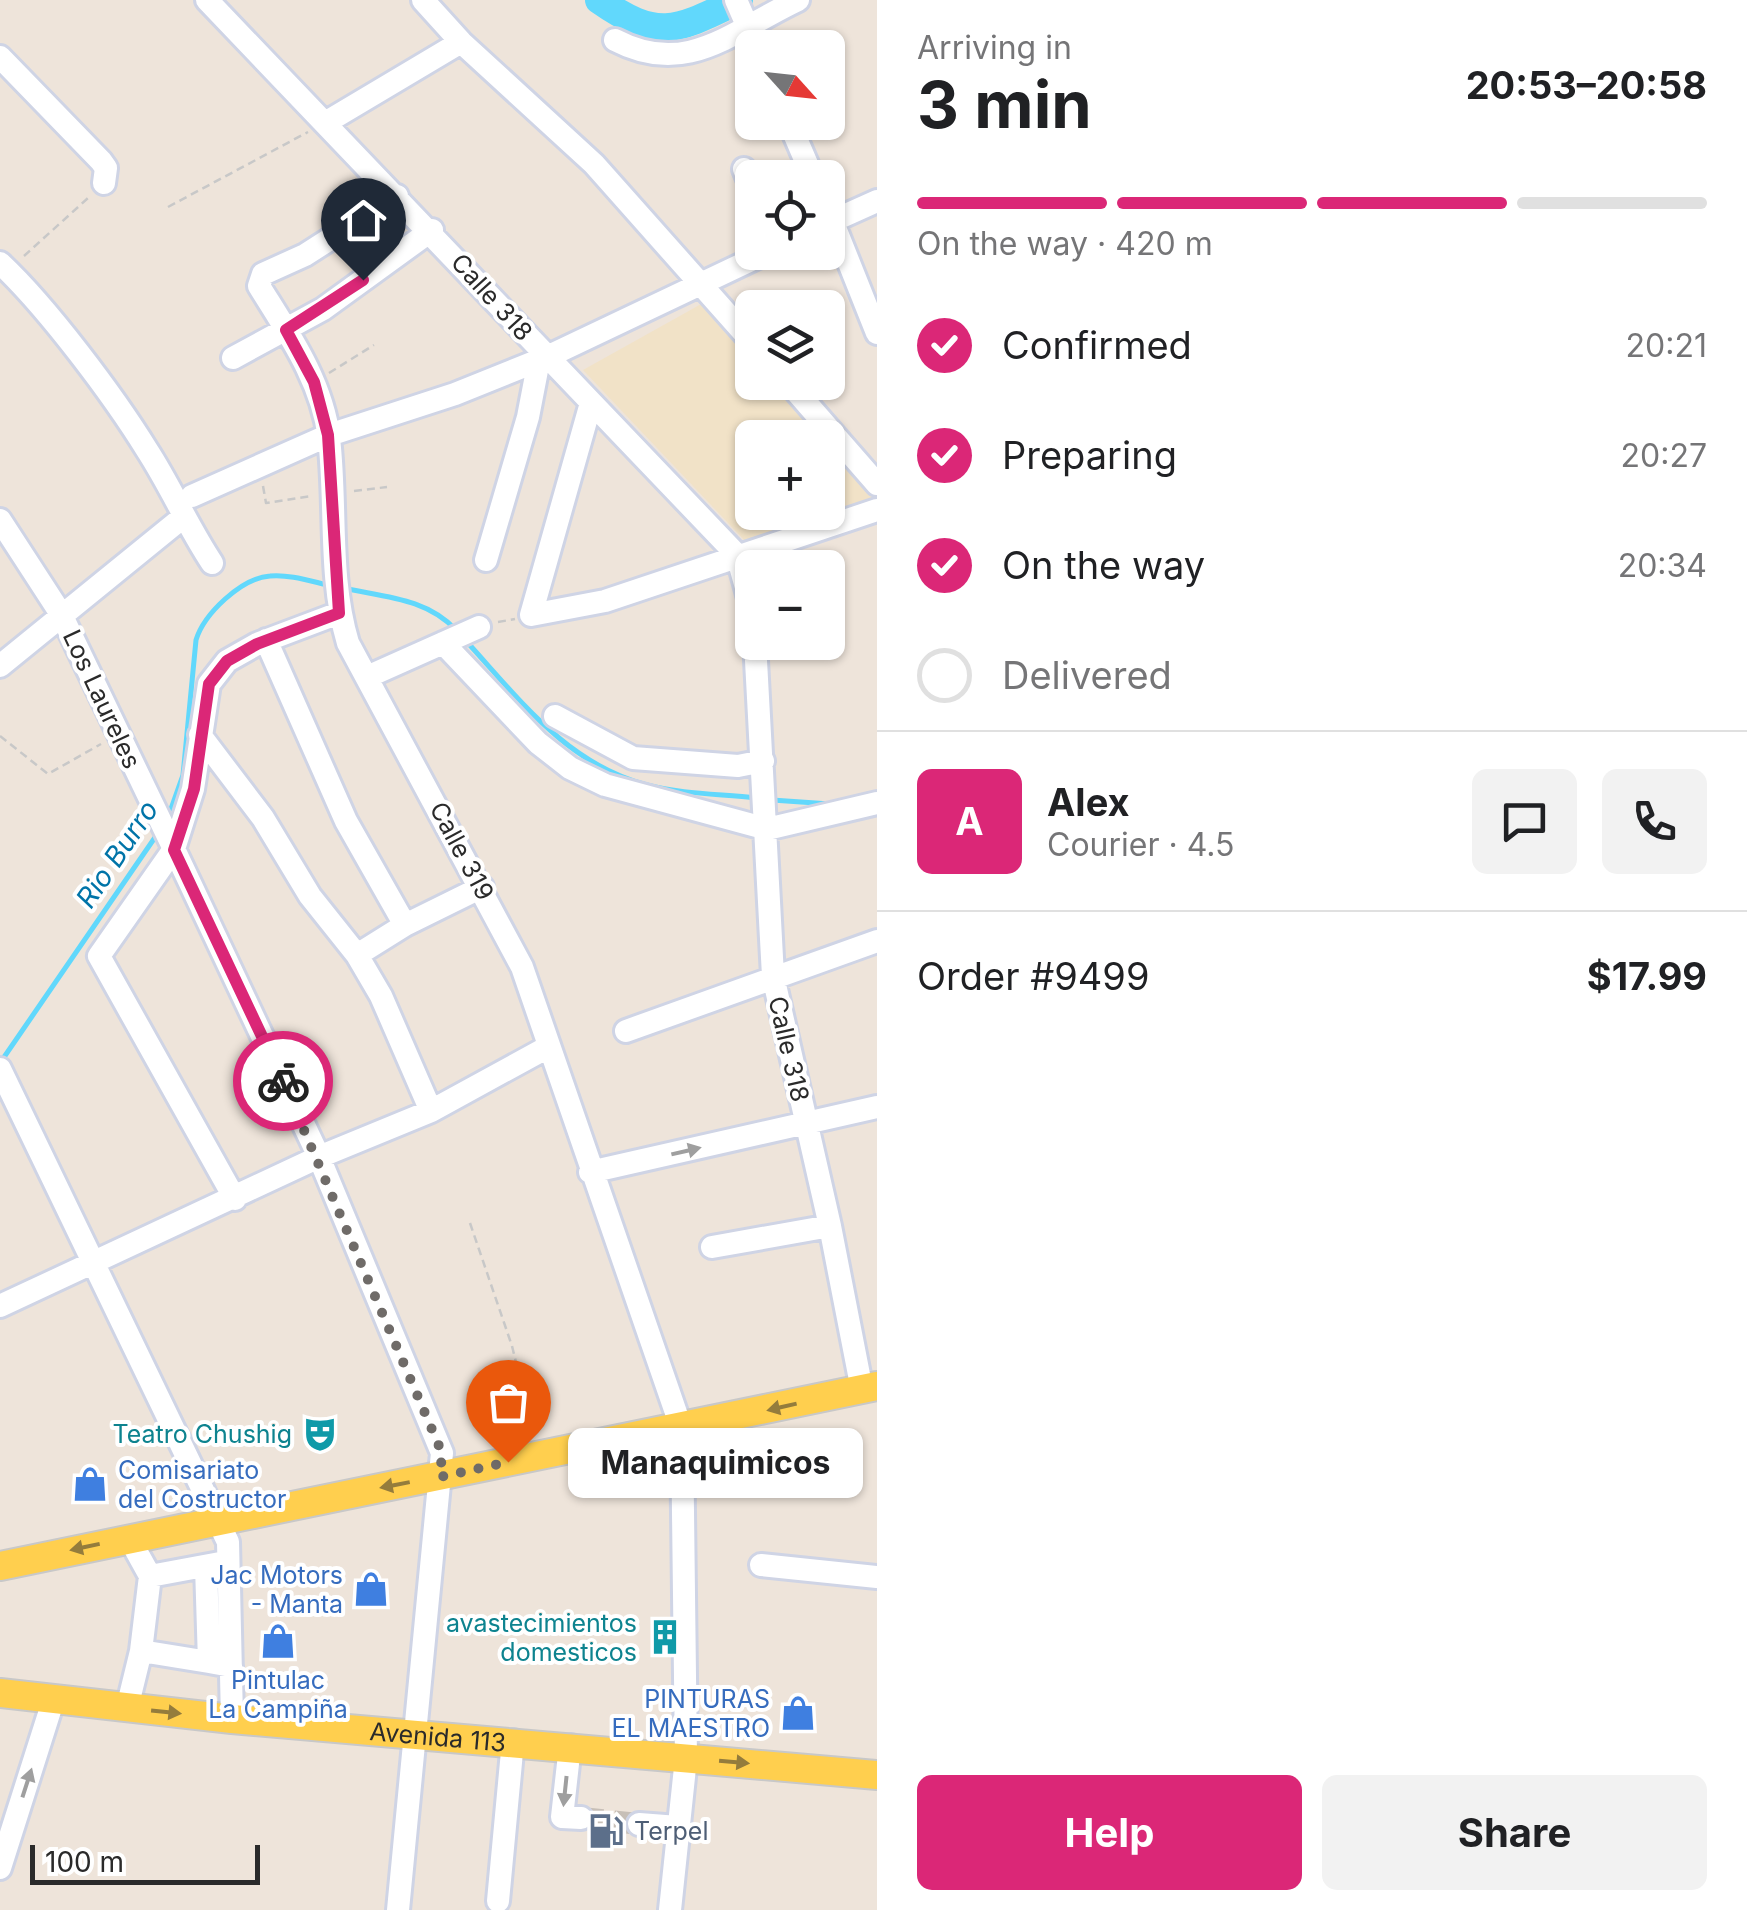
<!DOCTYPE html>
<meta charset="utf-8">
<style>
body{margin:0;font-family:Inter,sans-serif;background:#f2f2f2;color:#202124;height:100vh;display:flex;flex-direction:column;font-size:38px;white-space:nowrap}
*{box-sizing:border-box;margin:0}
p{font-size:32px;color:#757577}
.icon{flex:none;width:55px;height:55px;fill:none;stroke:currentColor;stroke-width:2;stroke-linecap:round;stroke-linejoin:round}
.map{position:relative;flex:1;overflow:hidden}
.sheet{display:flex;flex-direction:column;background:#fff;width:870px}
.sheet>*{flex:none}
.needle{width:65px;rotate:117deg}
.fabs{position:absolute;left:735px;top:30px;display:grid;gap:20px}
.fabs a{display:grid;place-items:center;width:110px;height:110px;border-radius:15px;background:#fff;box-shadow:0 2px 8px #0004;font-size:50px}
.scale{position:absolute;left:30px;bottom:25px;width:230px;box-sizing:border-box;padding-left:10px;border:5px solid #2a2a2a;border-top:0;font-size:28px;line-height:35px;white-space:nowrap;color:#2a2a2a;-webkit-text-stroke:8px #fff;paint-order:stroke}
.pin{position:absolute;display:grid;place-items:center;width:85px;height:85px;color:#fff;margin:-102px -42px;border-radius:50% 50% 50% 0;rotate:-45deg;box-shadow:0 0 10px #0007}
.pin .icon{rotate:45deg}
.courier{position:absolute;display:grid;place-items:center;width:100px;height:100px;margin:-50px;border:8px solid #db2777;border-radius:50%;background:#fff;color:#222;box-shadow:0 2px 12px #0007}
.bubble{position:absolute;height:70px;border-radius:15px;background:#fff;box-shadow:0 2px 8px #0004;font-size:32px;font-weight:700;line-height:70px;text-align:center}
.summary em{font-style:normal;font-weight:700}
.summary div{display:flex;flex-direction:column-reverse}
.summary{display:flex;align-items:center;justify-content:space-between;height:170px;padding:0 40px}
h1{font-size:65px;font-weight:700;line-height:75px}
.bar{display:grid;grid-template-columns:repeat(4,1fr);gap:15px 10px;align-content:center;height:120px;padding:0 40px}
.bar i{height:12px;border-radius:8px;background:#e0e0e0}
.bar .selected{background:#db2777}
.bar p{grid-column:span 4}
.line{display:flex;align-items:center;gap:25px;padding:0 40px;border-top:2px solid #e0e0e0}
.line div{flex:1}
.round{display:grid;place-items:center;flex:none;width:105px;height:105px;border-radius:15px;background:#f2f2f2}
ol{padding:0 40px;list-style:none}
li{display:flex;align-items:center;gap:30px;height:110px}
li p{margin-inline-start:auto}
li .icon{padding:10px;border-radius:50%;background:#db2777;color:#fff;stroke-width:4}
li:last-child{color:#757577}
li i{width:55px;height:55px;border:5px solid #e0e0e0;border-radius:50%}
.cta{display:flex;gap:20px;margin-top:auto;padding:20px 40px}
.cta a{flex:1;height:115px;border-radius:15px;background:#db2777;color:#fff;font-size:40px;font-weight:700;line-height:115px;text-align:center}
.cta a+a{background:#f2f2f2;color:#202124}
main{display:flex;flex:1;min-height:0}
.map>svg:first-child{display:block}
</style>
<main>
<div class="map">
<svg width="877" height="1910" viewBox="0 0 877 1910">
<rect width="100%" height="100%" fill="#eee4da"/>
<path fill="#f1e2c7" d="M 703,303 L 752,359 L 752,382 L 773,383 L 822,437 L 752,438 L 752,512 L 828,512 L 828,444 L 874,497 L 748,544 L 583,370 Z"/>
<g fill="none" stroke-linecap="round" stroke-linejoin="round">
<path stroke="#61d8fc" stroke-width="5" d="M 343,588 C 384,597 426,598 456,630
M 467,642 C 520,700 567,764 647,785 C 682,794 720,794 756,798
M 772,800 L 830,804
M 167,820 L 183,775 L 196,640 C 204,614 241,578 270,576 C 290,574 313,582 332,586
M 0,1063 L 158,833"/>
<path stroke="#61d8fc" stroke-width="28" d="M 599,0 C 659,42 677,30 739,0"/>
<path stroke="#c7bfb7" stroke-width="22" stroke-dasharray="22 11" stroke-linecap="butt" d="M 581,1818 L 639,1824"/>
<defs>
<path id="minor" d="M 207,0 L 737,555 L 752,609
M 423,0 L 461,42 L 594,164 L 752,342
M 736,0 L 757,48
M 615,40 C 687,78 732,31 798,0
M 0,57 L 101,161 L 106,168 L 104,183
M 789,122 L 813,178
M 325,123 L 461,42
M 744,169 L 752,188
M 397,196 L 305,255 L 263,274 L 259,286 C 288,333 322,381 329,438 C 337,507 328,576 348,643 L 522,967 L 682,1430 L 686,1758 L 670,1910
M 828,210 L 877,333
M 828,223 L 877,201
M 0,263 C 47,307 113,395 147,450 C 171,487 188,527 212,563
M 233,358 L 323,309 L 432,230
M 788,382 L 877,484
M 591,403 L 531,615 L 605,601 L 877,510
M 192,496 L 329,435 L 455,394 L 547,357 L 768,252
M 0,520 L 61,614 L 174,849 L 319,1157 L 442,1453 L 398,1910
M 486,560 L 528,417 L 539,360
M 266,640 L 346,821 L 405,925
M 755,642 L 773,976 L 830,1226 L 862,1390
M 443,643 L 538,743 L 570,768 L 605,785 L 767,829 L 877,803
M 0,666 L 182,518
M 367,677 L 479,627
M 555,716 L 633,758 L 738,766 L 763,761
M 200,735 L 263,818 L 310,896 L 357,955 L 381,996 L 431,1111
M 357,955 L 405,925 L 482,887
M 626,1031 L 877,941
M 0,1069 L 228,1542 L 232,1719
M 590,1172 L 877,1107
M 235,1199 L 99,956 L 174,849 L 193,789 L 209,684 L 227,661 L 257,644 L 339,613
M 712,1247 L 830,1226
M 0,1306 L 319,1157 L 431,1111 L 548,1047
M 761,1565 L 877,1577
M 206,1566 L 209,1662 L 231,1666
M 150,1576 L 220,1563
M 141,1651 L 209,1662
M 127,1708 L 141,1651 L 150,1576 L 129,1538
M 570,1746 L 562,1817 L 581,1818
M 639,1824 L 678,1827
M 0,1868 L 54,1698
M 498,1901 L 513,1741"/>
<g id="major">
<path d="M 0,1566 L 877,1386"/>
<path id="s1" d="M 0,1693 L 232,1719 L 877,1775"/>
</g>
</defs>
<use href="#minor" stroke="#cfd4e5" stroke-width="28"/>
<use href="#major" stroke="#c8c8c8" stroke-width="32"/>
<path stroke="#c8c8c8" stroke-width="2.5" stroke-dasharray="8 5" stroke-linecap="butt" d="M 168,207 L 308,132
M 24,256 L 88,198
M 329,373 L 374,345
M 263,486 L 266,503 L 311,496
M 354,491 L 387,487
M 498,622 L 515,619
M 0,736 L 48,774 L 101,744
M 470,1223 L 512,1346 L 533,1432"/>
<use href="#minor" stroke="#fff" stroke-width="22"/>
<use href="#major" stroke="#ffcf4e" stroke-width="28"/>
</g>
<defs><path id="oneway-solid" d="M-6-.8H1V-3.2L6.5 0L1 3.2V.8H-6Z" transform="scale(2.5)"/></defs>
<g fill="#9f9f9f">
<use href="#oneway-solid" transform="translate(686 1151) rotate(-13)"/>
<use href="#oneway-solid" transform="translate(27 1783) rotate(-72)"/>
<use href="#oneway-solid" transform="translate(565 1791) rotate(96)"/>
</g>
<g fill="#947c3c">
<use href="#oneway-solid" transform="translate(782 1407) rotate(167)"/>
<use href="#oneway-solid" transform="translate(395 1485) rotate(169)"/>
<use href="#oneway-solid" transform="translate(85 1547) rotate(168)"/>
<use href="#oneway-solid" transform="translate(166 1712) rotate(6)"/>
<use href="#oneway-solid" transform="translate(734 1762) rotate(5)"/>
</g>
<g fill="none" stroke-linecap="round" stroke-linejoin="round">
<path stroke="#6f6b68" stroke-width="10" stroke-dasharray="0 18" d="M 283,1081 L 442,1453 L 440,1477 L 508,1462"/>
<path stroke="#db2777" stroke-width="12" d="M 283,1081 L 174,850 L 194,789 L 209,684 L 227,661 L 257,644 L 339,613 L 328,435 L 314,382 L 286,330 L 363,280"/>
</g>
<defs>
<symbol id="theatre-bare" viewBox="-9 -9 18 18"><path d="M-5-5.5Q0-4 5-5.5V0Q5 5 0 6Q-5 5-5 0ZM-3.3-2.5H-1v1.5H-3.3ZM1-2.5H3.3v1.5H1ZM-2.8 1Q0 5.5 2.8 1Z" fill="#0f9aa8" stroke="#fff" stroke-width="2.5" paint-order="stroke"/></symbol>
<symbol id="shop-bare" viewBox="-9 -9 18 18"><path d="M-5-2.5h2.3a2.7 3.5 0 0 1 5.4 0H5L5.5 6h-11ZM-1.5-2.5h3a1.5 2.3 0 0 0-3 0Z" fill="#3f7fe0" stroke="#fff" stroke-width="2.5" paint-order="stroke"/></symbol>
<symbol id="building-bare" viewBox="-9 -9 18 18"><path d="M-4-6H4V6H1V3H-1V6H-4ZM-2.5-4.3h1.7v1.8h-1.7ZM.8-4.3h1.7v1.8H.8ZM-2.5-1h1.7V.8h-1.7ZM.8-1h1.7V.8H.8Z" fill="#0f9aa8" stroke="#fff" stroke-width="2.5" paint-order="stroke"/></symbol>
<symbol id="fuel-bare" viewBox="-9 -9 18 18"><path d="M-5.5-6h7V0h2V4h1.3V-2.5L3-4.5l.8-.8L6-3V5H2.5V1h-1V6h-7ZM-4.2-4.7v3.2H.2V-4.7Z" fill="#5c6f8a" stroke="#fff" stroke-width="2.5" paint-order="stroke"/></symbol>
</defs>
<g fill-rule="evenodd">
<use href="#theatre-bare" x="295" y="1409" width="50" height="50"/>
<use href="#shop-bare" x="65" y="1459" width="50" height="50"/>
<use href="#shop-bare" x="346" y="1564" width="50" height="50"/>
<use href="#building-bare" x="640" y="1612" width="50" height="50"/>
<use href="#shop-bare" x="253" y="1616" width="50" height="50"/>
<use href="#shop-bare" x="773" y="1688" width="50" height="50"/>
<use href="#fuel-bare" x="581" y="1806" width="50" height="50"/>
</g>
<g text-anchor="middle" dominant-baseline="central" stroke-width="8" stroke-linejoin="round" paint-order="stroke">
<g font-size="25" fill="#2a2a2a" stroke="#fff">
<text transform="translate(492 297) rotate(48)">Calle 318</text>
<text transform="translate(102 699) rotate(65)">Los Laureles</text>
<text transform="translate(462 851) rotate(62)">Calle 319</text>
<text transform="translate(789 1049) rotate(77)">Calle 318</text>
<text stroke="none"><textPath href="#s1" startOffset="440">Avenida 113</textPath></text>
</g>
<g font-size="25" fill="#0d838f" stroke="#fff" text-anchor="end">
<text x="292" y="1434">Teatro Chushig</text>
<text x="637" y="1623">avastecimientos<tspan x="637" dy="29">domesticos</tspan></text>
</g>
<g font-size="25" fill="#366cbe" stroke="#fff" text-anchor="end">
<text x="118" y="1470" text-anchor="start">Comisariato<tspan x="118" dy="29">del Costructor</tspan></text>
<text x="343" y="1575">Jac Motors<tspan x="343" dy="29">- Manta</tspan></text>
<text x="278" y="1680" text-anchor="middle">Pintulac<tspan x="278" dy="29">La Campiña</tspan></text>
<text x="770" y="1699">PINTURAS<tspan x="770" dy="29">EL MAESTRO</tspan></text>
</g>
<g font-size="25" fill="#4e5e75" stroke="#fff" text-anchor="start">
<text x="634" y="1831">Terpel</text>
</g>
<g font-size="28" font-style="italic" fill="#0074a8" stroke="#fff">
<text transform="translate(117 854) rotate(-56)">Rio Burro</text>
</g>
</g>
</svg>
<div class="fabs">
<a><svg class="needle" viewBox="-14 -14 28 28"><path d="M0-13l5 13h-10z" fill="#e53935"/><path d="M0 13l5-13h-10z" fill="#757577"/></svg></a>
<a><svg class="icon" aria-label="locate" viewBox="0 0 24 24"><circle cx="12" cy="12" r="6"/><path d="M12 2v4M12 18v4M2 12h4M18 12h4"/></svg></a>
<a><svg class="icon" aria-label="layers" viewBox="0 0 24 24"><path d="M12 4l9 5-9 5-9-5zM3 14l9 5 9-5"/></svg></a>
<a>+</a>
<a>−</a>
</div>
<div class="scale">100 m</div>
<div class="pin" style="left:508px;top:1462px;background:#ea580c"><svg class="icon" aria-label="bag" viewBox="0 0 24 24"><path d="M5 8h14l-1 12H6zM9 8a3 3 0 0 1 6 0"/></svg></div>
<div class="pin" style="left:363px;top:280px;background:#1f2937"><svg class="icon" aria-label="home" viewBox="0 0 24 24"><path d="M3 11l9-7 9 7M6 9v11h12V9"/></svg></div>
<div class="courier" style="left:283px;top:1081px"><svg class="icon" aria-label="bike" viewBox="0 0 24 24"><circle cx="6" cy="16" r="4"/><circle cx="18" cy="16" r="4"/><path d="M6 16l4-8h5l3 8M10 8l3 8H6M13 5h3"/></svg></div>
<div class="bubble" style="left:568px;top:1428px;width:295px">Manaquimicos</div>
</div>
<section class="sheet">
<div class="summary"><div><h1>3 min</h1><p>Arriving in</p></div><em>20:53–20:58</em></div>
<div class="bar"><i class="selected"></i><i class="selected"></i><i class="selected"></i><i></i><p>On the way · 420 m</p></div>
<ol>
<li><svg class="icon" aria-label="check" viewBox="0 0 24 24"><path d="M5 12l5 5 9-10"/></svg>Confirmed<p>20:21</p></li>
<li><svg class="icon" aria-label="check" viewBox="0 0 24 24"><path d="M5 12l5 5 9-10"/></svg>Preparing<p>20:27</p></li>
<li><svg class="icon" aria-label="check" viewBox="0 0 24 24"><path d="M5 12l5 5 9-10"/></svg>On the way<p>20:34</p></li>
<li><i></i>Delivered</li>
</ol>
<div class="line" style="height:180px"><b class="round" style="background:#db2777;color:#fff">A</b><div><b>Alex</b><p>Courier · 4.5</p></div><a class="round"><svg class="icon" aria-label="chat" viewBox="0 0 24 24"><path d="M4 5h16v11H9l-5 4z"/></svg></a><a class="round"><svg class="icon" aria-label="phone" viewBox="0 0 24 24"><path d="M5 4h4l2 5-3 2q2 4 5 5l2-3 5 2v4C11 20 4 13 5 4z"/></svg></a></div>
<div class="line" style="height:130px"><div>Order #9499</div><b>$17.99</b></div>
<div class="cta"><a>Help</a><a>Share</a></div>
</section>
</main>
